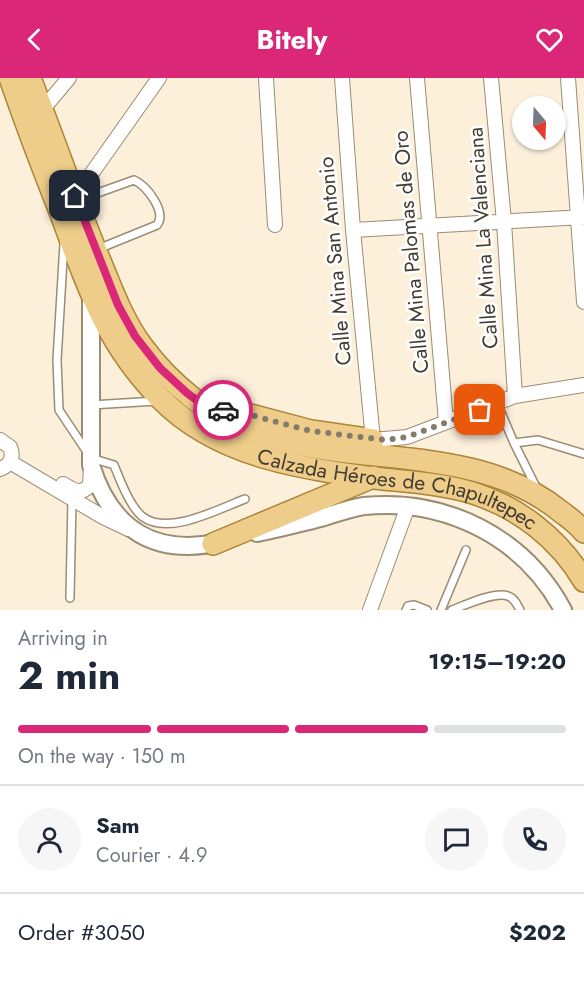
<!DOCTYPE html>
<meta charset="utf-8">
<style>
body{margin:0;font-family:Jost,sans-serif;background:#f6f6f7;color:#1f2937;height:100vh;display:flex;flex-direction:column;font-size:22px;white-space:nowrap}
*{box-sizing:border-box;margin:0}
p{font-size:20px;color:#747a83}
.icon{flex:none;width:33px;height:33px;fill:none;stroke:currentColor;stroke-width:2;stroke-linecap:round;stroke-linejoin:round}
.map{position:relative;height:532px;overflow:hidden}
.drawer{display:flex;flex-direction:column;background:#fff;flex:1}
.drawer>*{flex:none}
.needle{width:39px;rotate:161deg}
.fabs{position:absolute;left:512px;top:18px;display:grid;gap:12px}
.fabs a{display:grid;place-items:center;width:54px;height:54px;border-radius:50%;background:#fff;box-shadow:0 2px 4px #0004;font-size:30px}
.pin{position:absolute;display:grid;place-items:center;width:51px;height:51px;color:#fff;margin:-26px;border-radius:12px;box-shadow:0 3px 9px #0006}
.courier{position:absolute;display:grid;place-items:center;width:60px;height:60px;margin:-30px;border:4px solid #db2777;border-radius:50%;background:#fff;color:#222;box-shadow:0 2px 8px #0007}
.head em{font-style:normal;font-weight:700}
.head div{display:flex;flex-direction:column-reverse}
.head{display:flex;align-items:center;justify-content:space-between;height:102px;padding:0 18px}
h1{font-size:39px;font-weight:700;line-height:45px}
.bar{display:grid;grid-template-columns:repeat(4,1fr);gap:9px 6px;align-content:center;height:72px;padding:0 18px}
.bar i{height:8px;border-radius:4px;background:#e0e1e3}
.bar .current{background:#db2777}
.bar p{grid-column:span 4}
.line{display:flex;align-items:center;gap:15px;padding:0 18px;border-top:2px solid #e0e1e3}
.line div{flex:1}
.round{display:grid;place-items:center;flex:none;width:63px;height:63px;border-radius:32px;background:#f6f6f7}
header{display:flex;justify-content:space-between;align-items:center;height:78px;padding:0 18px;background:#db2777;color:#fff;font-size:27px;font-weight:700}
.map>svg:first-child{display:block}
</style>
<header><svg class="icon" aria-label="back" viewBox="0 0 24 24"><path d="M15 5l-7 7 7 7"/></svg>Bitely<svg class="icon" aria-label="heart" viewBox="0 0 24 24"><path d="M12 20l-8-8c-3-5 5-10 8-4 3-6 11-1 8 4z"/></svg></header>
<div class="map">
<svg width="584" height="532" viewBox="0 0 584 532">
<rect width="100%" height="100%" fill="#fdf0db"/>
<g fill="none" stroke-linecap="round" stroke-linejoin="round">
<defs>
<path id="service" d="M 78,122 L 134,102 C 147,108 167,134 157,147 L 98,171
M 64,165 L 57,282 L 59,332 L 91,380 L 114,387 C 120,402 130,429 143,439 C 169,458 218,431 245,421
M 497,325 L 514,365
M 91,327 L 157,323
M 537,411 L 514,365 L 538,362 L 584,376
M 70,520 L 72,421
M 406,532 L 408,528 L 414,527 L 427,532
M 441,532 L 466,472
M 452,532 C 465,527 495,513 508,518 C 514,520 517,526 520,532"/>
<path id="minor" d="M 266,0 L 275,147
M 342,0 L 353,152 L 373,362 L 407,359 L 515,318 L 584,307
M 417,0 L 446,344
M 491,0 L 504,144 L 515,318
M 568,0 L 584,224
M 42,32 L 69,0
M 75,119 L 159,0
M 353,152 L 584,139
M 0,362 L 10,369 C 14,379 11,387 0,391
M 10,384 L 103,439 L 128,451
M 63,406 C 74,412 80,418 90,407 L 91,389
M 370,532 L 408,428"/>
<path id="tertiary" d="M 91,217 L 91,387 C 111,452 156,480 224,463
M 257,455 C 280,450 302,445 324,439 C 337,435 351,430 364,428 C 446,420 524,459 563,532"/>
<g id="primary">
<path id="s1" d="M 10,0 C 26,46 43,91 61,136 C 87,207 106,266 161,321 C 219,380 305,391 383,401 C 413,404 444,406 473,415 C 520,430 559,461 584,503"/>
<path d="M 30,0 C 53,59 74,120 98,178 C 111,209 122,241 142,268 C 170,306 211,340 256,355 C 355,390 475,364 560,433 C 569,440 577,445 584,454"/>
<path d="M 221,332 L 243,335 L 311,353 L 373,362"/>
<path d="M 213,466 L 373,399"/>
</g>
</defs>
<use href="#service" stroke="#9b8c74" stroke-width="10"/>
<use href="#minor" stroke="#9b8c74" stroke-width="16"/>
<use href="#tertiary" stroke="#9b8c74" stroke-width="20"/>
<use href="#primary" stroke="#ab8437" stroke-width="24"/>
<use href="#service" stroke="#fff" stroke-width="7"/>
<use href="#minor" stroke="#fff" stroke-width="14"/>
<use href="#tertiary" stroke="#fff" stroke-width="16"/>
<use href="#primary" stroke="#eecc89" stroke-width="21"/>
</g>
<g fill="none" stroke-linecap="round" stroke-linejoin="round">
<path stroke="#837b6c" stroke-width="6" stroke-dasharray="0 10.8" d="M 223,332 L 243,335 L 311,353 L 385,362 L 407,359 L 480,332"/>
<path stroke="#db2777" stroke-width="8" d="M 75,118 L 118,227 L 135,258 L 160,290 L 187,315 L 206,329 L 223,332"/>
</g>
<g text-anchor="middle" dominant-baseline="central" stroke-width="5" stroke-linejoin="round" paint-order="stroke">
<g font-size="21" fill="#423c31" stroke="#fff">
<text transform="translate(483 160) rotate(-94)">Calle Mina La Valenciana</text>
<text transform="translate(411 174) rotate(-95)">Calle Mina Palomas de Oro</text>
<text transform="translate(335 183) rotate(-95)">Calle Mina San Antonio</text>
<text stroke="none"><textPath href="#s1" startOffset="615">Calzada Héroes de Chapultepec</textPath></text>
</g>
</g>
</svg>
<div class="fabs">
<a><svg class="needle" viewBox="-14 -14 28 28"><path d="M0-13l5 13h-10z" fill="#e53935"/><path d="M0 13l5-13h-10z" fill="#747a83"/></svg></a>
</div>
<div class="pin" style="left:480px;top:332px;background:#ea580c"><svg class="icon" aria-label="bag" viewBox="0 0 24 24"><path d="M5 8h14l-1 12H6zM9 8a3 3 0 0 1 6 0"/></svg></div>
<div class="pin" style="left:75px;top:118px;background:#1f2937"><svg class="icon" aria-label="home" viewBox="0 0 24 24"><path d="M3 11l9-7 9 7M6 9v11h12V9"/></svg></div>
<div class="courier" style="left:223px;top:332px"><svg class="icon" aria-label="car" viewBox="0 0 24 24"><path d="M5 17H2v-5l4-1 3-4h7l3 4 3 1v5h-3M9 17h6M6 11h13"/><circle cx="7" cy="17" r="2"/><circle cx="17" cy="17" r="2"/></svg></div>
</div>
<section class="drawer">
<div class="head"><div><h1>2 min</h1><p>Arriving in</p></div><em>19:15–19:20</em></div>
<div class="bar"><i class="current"></i><i class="current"></i><i class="current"></i><i></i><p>On the way · 150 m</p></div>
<div class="line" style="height:108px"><a class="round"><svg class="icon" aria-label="person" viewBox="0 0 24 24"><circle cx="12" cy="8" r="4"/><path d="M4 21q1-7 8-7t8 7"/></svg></a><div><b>Sam</b><p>Courier · 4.9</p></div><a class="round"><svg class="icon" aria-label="chat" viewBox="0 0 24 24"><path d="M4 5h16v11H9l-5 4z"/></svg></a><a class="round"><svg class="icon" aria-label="phone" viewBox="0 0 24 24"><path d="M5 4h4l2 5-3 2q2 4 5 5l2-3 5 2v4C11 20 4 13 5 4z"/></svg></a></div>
<div class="line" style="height:78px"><div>Order #3050</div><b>$202</b></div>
</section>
